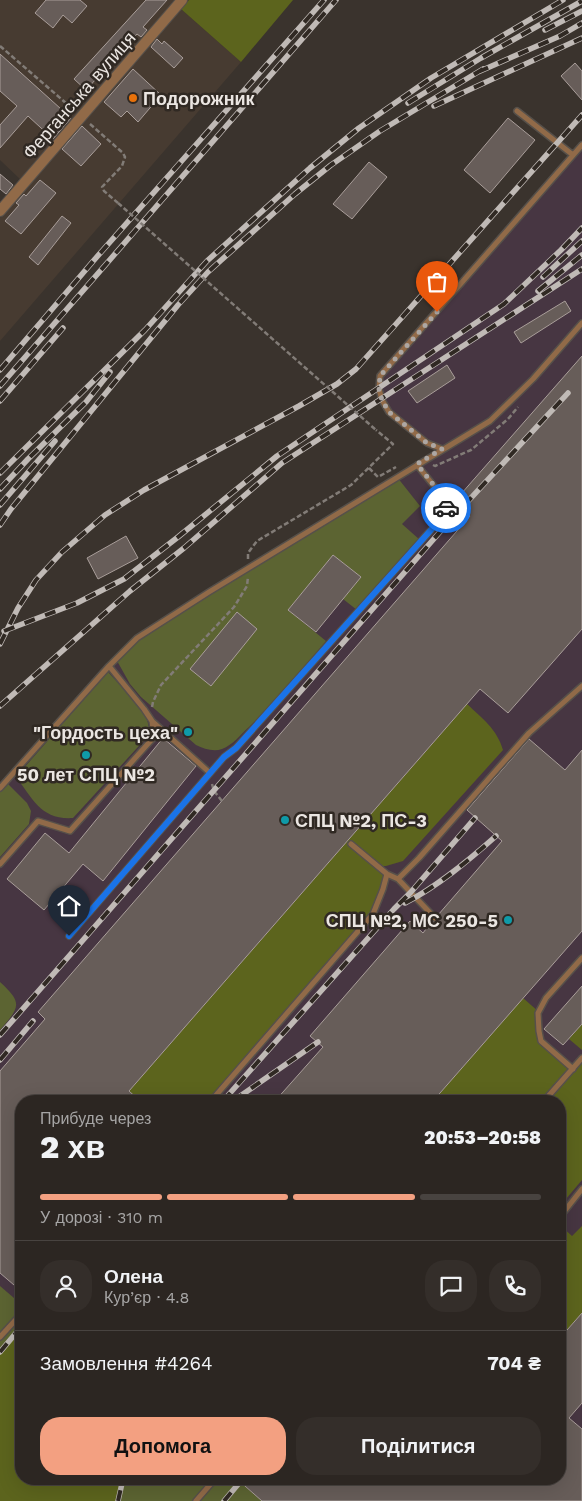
<!DOCTYPE html>
<html lang="uk">
<meta charset="utf-8">
<style>
body{margin:0;font-family:"Work Sans",sans-serif;background:#342e2a;color:#f1f3f6;height:100vh;display:flex;flex-direction:column;font-size:19px;white-space:nowrap}
*{box-sizing:border-box;margin:0}
p{font-size:16px;color:#a6a5a5}
.icon{flex:none;width:28px;height:28px;fill:none;stroke:currentColor;stroke-width:2;stroke-linecap:round;stroke-linejoin:round}
.map{position:relative;flex:1;overflow:hidden}
.panel{position:absolute;left:15px;top:1095px;width:551px;height:390px;display:flex;flex-direction:column;background:#2c2622;border-radius:20px;box-shadow:0 5px 20px #0002,0 0 0 1px #484340}
.panel>*{flex:none}
.pin{position:absolute;display:grid;place-items:center;width:42px;height:42px;color:#fff;margin:-51px -21px;border-radius:50% 50% 50% 0;rotate:-45deg;box-shadow:0 0 5px #0007}
.pin .icon{rotate:45deg}
.courier{position:absolute;display:grid;place-items:center;width:50px;height:50px;margin:-25px;border:4px solid #1a73e8;border-radius:50%;background:#fff;color:#222;box-shadow:0 1px 6px #0007}
.head em{font-style:normal;font-weight:800}
.head div{display:flex;flex-direction:column-reverse}
.head{display:flex;align-items:center;justify-content:space-between;height:85px;padding:0 25px}
h1{font-size:32px;font-weight:800;line-height:38px}
.bar{display:grid;grid-template-columns:repeat(4,1fr);gap:8px 5px;align-content:center;height:60px;padding:0 25px}
.bar i{height:6px;border-radius:4px;background:#484340}
.bar .on{background:#f3a081}
.bar p{grid-column:span 4}
.line{display:flex;align-items:center;gap:12px;padding:0 25px;border-top:1px solid #484340}
.line div{flex:1}
.round{display:grid;place-items:center;flex:none;width:52px;height:52px;border-radius:20px;background:#342e2a}
.button{display:flex;gap:10px;margin-top:auto;padding:10px 25px}
.button a{flex:1;height:58px;border-radius:20px;background:#f3a081;color:#111;font-size:20px;font-weight:800;line-height:58px;text-align:center}
.button a+a{background:#342e2a;color:#f1f3f6}
.map>svg:first-child{display:block}
</style>
<div class="map">
<svg width="582" height="1501" viewBox="0 0 582 1501">
<rect width="100%" height="100%" fill="#3a332d"/>
<path fill="#473b31" d="M 0,0 L 189,0 L 181,9 L 241,62 L 0,341 L 0,203 L 20,179 L 0,160 Z"/>
<path fill="#473642" fill-rule="evenodd" d="M 582,145 L 582,1501 L 0,1501 L 0,789 L 109,666 L 442,450 L 427,443 L 389,412 L 382,400 L 380,376 ZM 21,1101 L 560,1101 L 560,1479 L 21,1479 Z"/>
<path fill="#5c6432" d="M 397,477 L 420,506 L 402,524 L 420,540 L 357,610 L 343,599 L 361,577 L 333,555 L 288,610 L 326,641 C 301,670 276,700 249,727 C 241,734 233,745 222,749 C 214,752 204,749 196,745 L 141,697 L 130,684 L 116,659 L 137,638 Z
M 108,672 C 120,685 140,705 147,720 C 149,726 149,730 148,736 L 73,818 C 41,820 33,799 16,777 Z
M 6,782 L 27,803 L 31,811 L 29,824 L 0,857 L 0,788 Z
M 0,982 C 23,1003 20,1007 0,1030 Z
M 0,1286 L 21,1304 L 21,1327 L 0,1352 Z
M 123,1479 L 237,1479 L 262,1501 L 118,1501 Z"/>
<path fill="#5c641d" d="M 189,0 L 293,0 L 241,62 L 181,9 Z
M 467,704 C 482,718 497,729 503,750 L 403,861 L 386,866 L 378,866 L 387,874 L 373,914 L 211,1101 L 140,1101 L 129,1091 Z
M 523,998 L 539,1012 L 541,1041 L 572,1069 L 582,1058 L 582,1180 L 560,1206 L 560,1101 L 433,1101 Z
M 582,1024 L 582,1050 L 569,1039 Z
M 560,1225 L 572,1236 L 582,1226 L 582,1313 L 560,1338 Z
M 21,1327 L 21,1479 L 123,1479 L 118,1501 L 0,1501 L 0,1352 Z"/>
<path fill="#675d59" stroke="#a99e9a" d="M 46,0 L 80,0 L 87,6 L 72,23 L 63,15 L 53,28 L 35,13 Z
M 146,0 L 167,0 L 143,27 L 147,30 L 141,37 L 137,34 L 86,90 L 74,79 Z
M 157,39 L 162,44 L 164,41 L 183,58 L 174,68 L 151,47 Z
M 0,54 L 71,118 L 53,139 L 28,116 L 0,148 L 0,125 L 17,106 L 0,91 Z
M 575,63 L 582,71 L 582,100 L 561,76 Z
M 133,69 L 161,95 L 138,122 L 127,111 L 121,117 L 104,102 Z
M 508,118 L 535,140 L 490,193 L 464,170 Z
M 82,126 L 101,144 L 81,166 L 62,149 Z
M 369,162 L 387,177 L 352,219 L 333,204 Z
M 0,174 L 13,185 L 6,194 L 0,189 Z
M 40,180 L 56,193 L 21,234 L 5,221 L 19,205 L 16,203 L 24,194 L 26,196 Z
M 62,216 L 71,223 L 38,265 L 29,257 Z
M 565,301 L 571,311 L 521,343 L 514,332 Z
M 582,356 L 582,629 L 508,713 L 480,689 L 129,1091 L 140,1101 L 21,1101 L 21,1291 L 0,1273 L 0,1071 L 45,1019 L 38,1012 L 470,516 L 454,502 Z
M 447,365 L 455,378 L 417,403 L 408,391 Z
M 126,536 L 138,558 L 98,579 L 87,558 Z
M 333,555 L 361,577 L 316,632 L 288,610 Z
M 237,612 L 257,629 L 211,686 L 190,669 Z
M 163,738 L 196,766 L 103,881 L 83,864 L 44,910 L 7,879 L 45,833 L 69,853 Z
M 529,739 L 565,770 L 582,750 L 582,931 L 433,1101 L 275,1101 L 323,1047 L 310,1036 L 410,921 L 423,933 L 432,921 L 438,921 L 439,919 L 438,915 L 502,841 L 467,810 Z
M 582,986 L 582,1024 L 563,1045 L 544,1029 Z
M 582,1313 L 582,1403 L 569,1418 L 582,1429 L 582,1501 L 262,1501 L 237,1479 L 560,1479 L 560,1338 Z"/>
<g fill="none" stroke-linecap="round" stroke-linejoin="round">
<defs>
<path id="service" d="M 517,111 L 573,155
M 442,449 L 427,443 L 389,412 L 382,400 L 379,389 L 380,376 L 582,145
M 152,721 L 210,773
M 0,788 L 109,666
M 0,864 L 38,821 L 70,831 L 154,737 L 152,721 L 144,709 L 109,666 L 137,638 L 209,592 L 490,421 L 533,379 L 582,323
M 387,874 L 398,879 L 435,918
M 398,879 L 419,858 L 529,733 L 582,686
M 69,936 L 224,757 L 236,748 L 447,512 L 443,497 L 417,465
M 573,1069 L 541,1041 L 539,1031 L 538,1013 L 546,998 L 582,958
M 211,1101 L 373,914 L 383,889 L 387,874 L 351,844
M 544,1101 L 582,1058
M 563,1213 L 582,1189
M 0,1337 L 21,1314
M 196,1501 L 215,1479"/>
<path id="minor" d="M 0,211 L 182,0"/>
</defs>
<use href="#service" stroke="#56504a" stroke-width="8"/>
<use href="#minor" stroke="#56504a" stroke-width="12"/>
<path stroke="#827c77" stroke-width="2.5" stroke-dasharray="5 2.5" stroke-linecap="butt" d="M 0,46 L 74,110
M 90,124 L 123,153 L 125,157 L 122,166 L 102,187 L 104,191 L 118,203
M 433,465 L 435,466 L 471,450 L 508,419 L 518,407
M 369,468 L 378,477 L 396,467
M 248,559 L 248,553 L 257,541 L 351,485 L 393,444 L 376,430
M 152,707 L 153,702 L 161,685 L 234,607 L 247,586 L 248,577
M 212,784 L 214,791 L 222,801"/>
<use href="#service" stroke="#916a48" stroke-width="5"/>
<use href="#minor" stroke="#916a48" stroke-width="10"/>
<defs>
<path id="rail" d="M 545,30 L 582,11
M 478,72 L 560,36 L 582,23
M 408,103 L 481,58 L 582,1
M 434,106 L 582,38
M 543,277 L 582,241
M 538,291 L 582,255
M 0,370 L 95,259 L 324,0
M 0,386 L 336,0
M 0,401 L 63,328
M 0,473 L 145,330 L 207,261 L 310,168 L 359,128 L 431,78 L 563,0
M 0,489 L 28,459 L 86,402 L 110,372
M 0,505 L 55,441
M 0,525 L 11,509 L 178,305 L 208,272 L 295,194 L 331,165 L 380,131 L 483,69
M 4,631 L 77,603 L 124,579 L 178,537 L 277,456 L 504,304 L 561,250 L 582,228
M 0,644 L 18,608 L 36,580 L 62,552 L 105,515 L 144,490 L 299,406 L 337,384 L 356,369 L 582,115
M 0,706 L 130,591 L 184,548 L 282,463 L 582,269
M 405,903 C 438,886 468,861 496,836
M 0,1035 L 446,525 L 568,393
M 0,1060 L 33,1021
M 223,1101 L 394,909 L 411,892 L 475,818
M 233,1101 L 318,1042
M 0,1352 L 21,1327
M 118,1501 L 123,1479
M 224,1501 L 240,1482"/>
</defs>
<use href="#rail" stroke="#c0bab6" stroke-width="5.5"/>
<use href="#rail" stroke="#302923" stroke-width="4" stroke-dasharray="11" stroke-linecap="butt"/>
<path stroke="#827c77" stroke-width="2.5" stroke-dasharray="5 2.5" stroke-linecap="butt" d="M 118,203 L 376,430"/>
</g>
<g fill="none" stroke-linecap="round" stroke-linejoin="round">
<path stroke="#ada7a3" stroke-width="5" stroke-dasharray="0 9" d="M 437,312 L 380,376 L 379,389 L 382,400 L 389,412 L 427,443 L 442,449 L 417,464 L 443,497 L 446,508"/>
<path stroke="#1a73e8" stroke-width="6" d="M 69,936 L 224,757 L 236,748 L 447,512 L 446,508"/>
</g>
<circle fill="#e8710a" stroke="#302923" stroke-width="2" cx="133" cy="98" r="5"/>
<g fill="#0f9aa8" stroke="#302923" stroke-width="2">
<circle cx="188" cy="732" r="5"/>
<circle cx="86" cy="755" r="5"/>
<circle cx="285" cy="820" r="5"/>
<circle cx="508" cy="920" r="5"/>
</g>
<g text-anchor="middle" dominant-baseline="central" stroke-width="5" stroke-linejoin="round" paint-order="stroke">
<g font-size="18" fill="#ebe6e2" stroke="#302923">
<text transform="translate(79 95) rotate(-49)">Ферганська вулиця</text>
</g>
<g font-size="18" font-weight="bold" fill="#ebe6e2" stroke="#302923" text-anchor="start">
<text x="143" y="98">Подорожник</text>
<text x="178" y="732" text-anchor="end">"Гордость цеха"</text>
<text x="86" y="774" text-anchor="middle">50 лет СПЦ №2</text>
<text x="295" y="820">СПЦ №2, ПС-3</text>
<text x="498" y="920" text-anchor="end">СПЦ №2, МС 250-5</text>
</g>
</g>
</svg>
<div class="pin" style="left:437px;top:312px;background:#ea580c"><svg class="icon" aria-label="bag" viewBox="0 0 24 24"><path d="M5 8h14l-1 12H6zM9 8a3 3 0 0 1 6 0"/></svg></div>
<div class="pin" style="left:69px;top:936px;background:#1f2937"><svg class="icon" aria-label="home" viewBox="0 0 24 24"><path d="M3 11l9-7 9 7M6 9v11h12V9"/></svg></div>
<div class="courier" style="left:446px;top:508px"><svg class="icon" aria-label="car" viewBox="0 0 24 24"><path d="M5 17H2v-5l4-1 3-4h7l3 4 3 1v5h-3M9 17h6M6 11h13"/><circle cx="7" cy="17" r="2"/><circle cx="17" cy="17" r="2"/></svg></div>
<section class="panel">
<div class="head"><div><h1>2 хв</h1><p>Прибуде через</p></div><em>20:53–20:58</em></div>
<div class="bar"><i class="on"></i><i class="on"></i><i class="on"></i><i></i><p>У дорозі · 310 m</p></div>
<div class="line" style="height:90px"><a class="round"><svg class="icon" aria-label="person" viewBox="0 0 24 24"><circle cx="12" cy="8" r="4"/><path d="M4 21q1-7 8-7t8 7"/></svg></a><div><b>Олена</b><p>Кур’єр · 4.8</p></div><a class="round"><svg class="icon" aria-label="chat" viewBox="0 0 24 24"><path d="M4 5h16v11H9l-5 4z"/></svg></a><a class="round"><svg class="icon" aria-label="phone" viewBox="0 0 24 24"><path d="M5 4h4l2 5-3 2q2 4 5 5l2-3 5 2v4C11 20 4 13 5 4z"/></svg></a></div>
<div class="line" style="height:65px"><div>Замовлення #4264</div><b>704 ₴</b></div>
<div class="button"><a>Допомога</a><a>Поділитися</a></div>
</section>
</div>
